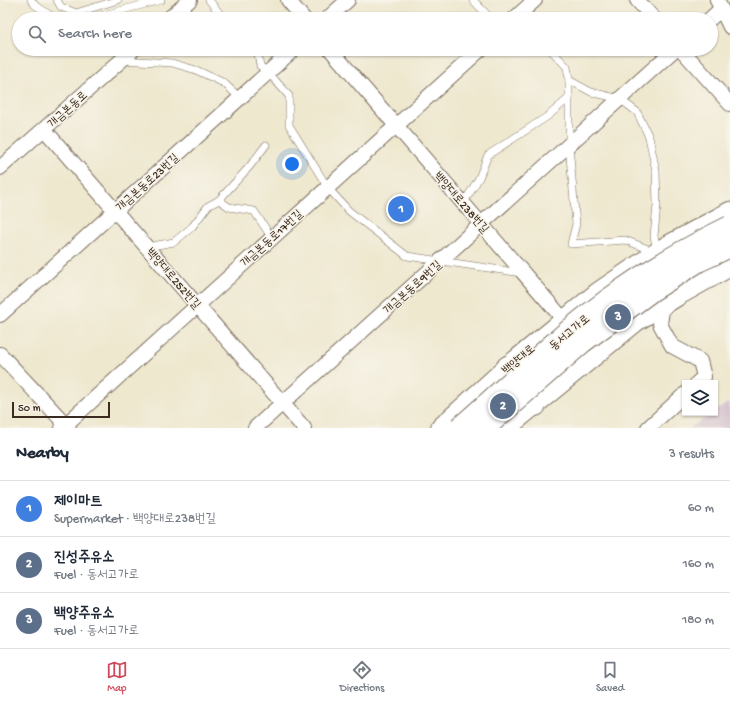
<!DOCTYPE html>
<meta charset="utf-8">
<style>
body{margin:0;font-family:"Gochi Hand","Poor Story",sans-serif;background:#f6f6f7;color:#1f2937}
.controls{position:absolute;right:12px;bottom:12px;display:grid;overflow:hidden;border-radius:0px;box-shadow:0 1px 3px #0004}
.controls button{width:36px;height:36px;display:grid;place-items:center;padding:0;border:0;border-bottom:1px solid #e0e1e3;background:#fff;color:#1f2937;font:20px sans-serif}
.scale{position:absolute;left:12px;bottom:10px;width:98px;box-sizing:border-box;padding-left:4px;border:2px solid #3b2a1e;border-top:0;font-size:11px;line-height:14px;white-space:nowrap;color:#3b2a1e;-webkit-text-stroke:3px #f7f3e8;paint-order:stroke}
.you{position:absolute;left:292px;top:164px;width:14px;height:14px;margin:-10px;border:3px solid #fff;border-radius:50%;background:#1a73e8;box-shadow:0 0 0 6px #1a73e833}
.badge{display:grid;place-items:center;width:26px;height:26px;border-radius:50%;background:#d1495b;color:#fff;font-size:13px;font-weight:700}
.pin{position:absolute;translate:-50% -50%;border:2px solid #fff;box-shadow:0 1px 4px #0006}
.list{margin:0;padding:0;list-style:none}
h2{display:flex;justify-content:space-between;align-items:center;height:52px;margin:0;padding:0 16px;font-size:17px}
h2 small{font-size:13px;font-weight:400;color:#747a83}
.list li{display:grid;grid-template-columns:26px 1fr auto;gap:12px;align-items:center;box-sizing:border-box;height:56px;padding:0 16px;border-top:1px solid #e0e1e3}
.list b{display:block;font-size:15px;white-space:nowrap}
.list p{margin:0;font-size:13px;white-space:nowrap;color:#747a83}
.list em{font-size:13px;font-style:normal;color:#747a83}
.icon{flex:none;width:22px;height:22px;fill:none;stroke:currentColor;stroke-width:2;stroke-linecap:round;stroke-linejoin:round}
.map{position:relative;flex:none;width:730px;height:428px;overflow:hidden}
.search{position:absolute;background:#fff;box-shadow:0 1px 3px #0004;left:12px;right:12px;top:12px;height:44px;display:flex;align-items:center;gap:10px;box-sizing:border-box;padding:0 14px;border-radius:22px;color:#747a83;font-size:15px}
.sheet{height:220px;background:#fff}
nav{display:flex;justify-content:space-around;align-items:center;box-sizing:border-box;height:56px;border-top:1px solid #e0e1e3;background:#fff;font-size:11px;color:#747a83}
nav a{display:grid;justify-items:center;gap:2px}
nav .on{color:#d1495b}
.map>svg:first-child{display:block}
</style>
<div class="map">
<svg width="730" height="428" viewBox="0 0 730 428">
<rect width="100%" height="100%" fill="#f7f3e8"/>
<filter id="ink" filterUnits="userSpaceOnUse"><feTurbulence type="fractalNoise" baseFrequency=".025" numOctaves="2"/><feDisplacementMap in="SourceGraphic" scale="8" xChannelSelector="R" yChannelSelector="G"/><feConvolveMatrix kernelMatrix="1 2 1 2 8 2 1 2 1" color-interpolation-filters="sRGB"/></filter>
<filter id="wash" filterUnits="userSpaceOnUse"><feTurbulence type="fractalNoise" baseFrequency=".012" numOctaves="4" result="noise"/><feDisplacementMap in="SourceGraphic" scale="16" xChannelSelector="R" yChannelSelector="G"/><feGaussianBlur stdDeviation="0.9" result="paint"/><feColorMatrix in="noise" values="0 0 0 0 0 0 0 0 0 0 0 0 0 0 0 0 0 1.4 0 .05"/><feComposite in="paint" operator="in"/></filter>
<g filter="url(#wash)">
<rect width="100%" height="100%" fill="#eee8cf"/>
<path fill="#d1bdcb" d="M730,402V428H690L713,413H715V411Z"/>
</g>
<g filter="url(#ink)">
<g fill="none" stroke-linecap="round" stroke-linejoin="round">
<defs>
<g id="service">
<path d="M31,0L35,5L56,19"/>
<path d="M57,0L61,7L76,13L118,0"/>
<path d="M209,0L224,19"/>
<path d="M473,0L491,19"/>
<path d="M88,19L161,0"/>
<path d="M257,49L260,66L268,72L289,96V125L328,188L349,211L407,256L522,273"/>
<path d="M550,49L567,67L569,80V145L576,224L571,244L625,240L653,251"/>
<path d="M122,60L172,63L196,70L224,83L240,98"/>
<path d="M569,80L591,92L620,99L637,112L649,137L656,171L657,205L654,236L657,251"/>
<path d="M219,200L229,207L254,211L272,238"/>
<path d="M463,204L479,178L488,155L548,116L569,98"/>
<path d="M147,247L174,242L192,227L208,206L219,200L250,166L266,145"/>
</g>
<g id="minor">
<path d="M288,0L304,19"/>
<path d="M637,0L654,19"/>
<path d="M717,0L730,27"/>
<path d="M168,19L190,0"/>
<path d="M327,19L348,0"/>
<path d="M514,19L535,0"/>
<path d="M710,19L721,9"/>
<path d="M330,49L570,327"/>
<path d="M681,49L730,104"/>
<path d="M44,129L304,428"/>
<path d="M0,168L134,49"/>
<path d="M663,299V304L660,324L672,346L700,361L704,377L697,383"/>
<path d="M0,315L294,49"/>
<path d="M0,354L69,428"/>
<path d="M62,428L481,49"/>
<path d="M255,428L675,49"/>
<path d="M648,428L685,394"/>
</g>
<g id="secondary">
<path d="M441,428L508,367L599,292L664,248L730,212"/>
<path d="M506,428L636,321L680,294L730,266"/>
</g>
<g id="primary">
<path d="M508,367L521,361L533,351L540,348"/>
<path d="M535,405L543,388L556,376L559,371"/>
</g>
</defs>
<use href="#service" stroke="#7a6c5c" stroke-width="8"/>
<use href="#minor" stroke="#7a6c5c" stroke-width="16"/>
<use href="#secondary" stroke="#7a6c5c" stroke-width="22"/>
<use href="#primary" stroke="#7a6c5c" stroke-width="24"/>
<use href="#service" stroke="#fff" stroke-width="7"/>
<use href="#minor" stroke="#fff" stroke-width="14"/>
<use href="#secondary" stroke="#fff" stroke-width="20"/>
<use href="#primary" stroke="#fff" stroke-width="22"/>
<defs>
<g id="trunk-bridge">
<path d="M460,428C509,386 555,339 607,301C646,272 687,248 730,227"/>
<path d="M484,428L582,342L652,290L698,261L730,246"/>
</g>
</defs>
<use href="#trunk-bridge" stroke="#7a6c5c" stroke-width="24" stroke-linecap="butt"/>
<use href="#trunk-bridge" stroke="#fff" stroke-width="22"/>
</g>
</g>
<g text-anchor="middle" stroke-width="3" stroke-linejoin="round" paint-order="stroke">
<g font-size="12" fill="#3b2a1e" stroke="#f7f3e8">
<text transform="translate(67 109) rotate(-42)" y="4">개금본동로</text>
<text transform="translate(147 182) rotate(-42)" y="4">개금본동로23번길</text>
<text transform="translate(462 202) rotate(49)" y="4">백양대로238번길</text>
<text transform="translate(271 238) rotate(-42)" y="4">개금본동로17번길</text>
<text transform="translate(174 278) rotate(49)" y="4">백양대로252번길</text>
<text transform="translate(412 287) rotate(-42)" y="4">개금본동로9번길</text>
<text transform="translate(569 332) rotate(-40)" y="4">동서고가로</text>
<text transform="translate(518 359) rotate(-40)" y="4">백양대로</text>
</g>
</g>
</svg>
<div class="controls">
<button><svg class="icon" aria-label="layers" viewBox="0 0 24 24"><path d="M12 4l9 5-9 5-9-5zM3 14l9 5 9-5"/></svg></button>
</div>
<div class="scale">50 m</div>
<div class="you"></div>
<div class="pin badge" style="left:401px;top:209px;background:#3f7fe0">1</div>
<div class="pin badge" style="left:503px;top:406px;background:#5c6f8a">2</div>
<div class="pin badge" style="left:618px;top:317px;background:#5c6f8a">3</div>
<div class="search"><svg class="icon" aria-label="search" viewBox="0 0 24 24"><circle cx="10" cy="10" r="6"/><path d="M15 15l6 6"/></svg>Search here</div>
</div>
<section class="sheet">
<h2>Nearby<small>3 results</small></h2>
<ul class="list">
<li><span class="badge" style="background:#3f7fe0">1</span><div><b>제이마트</b><p>Supermarket · 백양대로238번길</p></div><em>60 m</em></li>
<li><span class="badge" style="background:#5c6f8a">2</span><div><b>진성주유소</b><p>Fuel · 동서고가로</p></div><em>160 m</em></li>
<li><span class="badge" style="background:#5c6f8a">3</span><div><b>백양주유소</b><p>Fuel · 동서고가로</p></div><em>180 m</em></li>
</ul>
</section>
<nav>
<a class="on"><svg class="icon" aria-label="map" viewBox="0 0 24 24"><path d="M3 6l6-2 6 2 6-2v14l-6 2-6-2-6 2zM9 4v14M15 6v14"/></svg>Map</a>
<a><svg class="icon" aria-label="directions" viewBox="0 0 24 24"><path d="M12 3l9 9-9 9-9-9zM9 14v-3h6M13 9l2 2-2 2"/></svg>Directions</a>
<a><svg class="icon" aria-label="saved" viewBox="0 0 24 24"><path d="M7 4h10v16l-5-4-5 4z"/></svg>Saved</a>
</nav>
